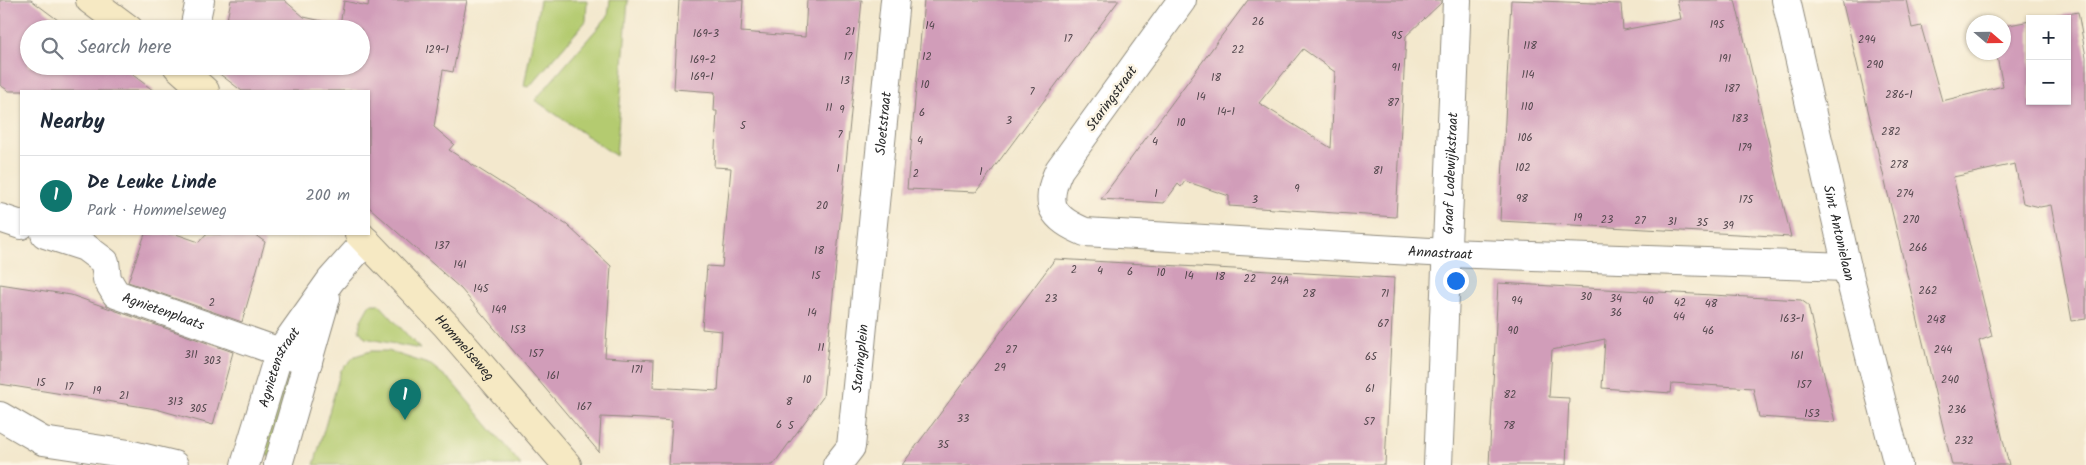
<!DOCTYPE html>
<meta charset="utf-8">
<style>
body{margin:0;font-family:Kalam,sans-serif;background:#f6f6f7;color:#1f2937}
.controls{position:absolute;right:15px;top:15px;display:grid;overflow:hidden;border-radius:0px;box-shadow:0 1px 4px #0004}
.controls button{width:45px;height:45px;display:grid;place-items:center;padding:0;border:0;border-bottom:1px solid #e0e1e3;background:#fff;color:#1f2937;font:25px sans-serif}
.compass{position:absolute;left:1966px;top:15px;width:45px;height:45px;border-radius:50%;background:#fff;box-shadow:0 1px 4px #0004;rotate:110deg}
.you{position:absolute;left:1455px;top:280px;width:18px;height:18px;margin:-12px;border:4px solid #fff;border-radius:50%;background:#1a73e8;box-shadow:0 0 0 8px #1a73e833}
.badge{display:grid;place-items:center;width:32px;height:32px;border-radius:50%;background:#0f766e;color:#fff;font-size:16px;font-weight:700}
.pin{position:absolute;translate:-50% -41px;filter:drop-shadow(0 1px 2px #0008)}
.pin::after{content:'';position:absolute;top:26px;width:18px;height:15px;background:inherit;clip-path:polygon(0 0,100% 0,50% 100%)}
.list{margin:0;padding:0;list-style:none}
h2{display:flex;justify-content:space-between;align-items:center;height:65px;margin:0;padding:0 20px;font-size:21px}
h2 small{font-size:16px;font-weight:400;color:#747a83}
.list li{display:grid;grid-template-columns:32px 1fr auto;gap:15px;align-items:center;box-sizing:border-box;height:80px;padding:0 20px;border-top:1px solid #e0e1e3}
.list b{display:block;font-size:19px;white-space:nowrap}
.list p{margin:0;font-size:16px;white-space:nowrap;color:#747a83}
.list em{font-size:16px;font-style:normal;color:#747a83}
.icon{flex:none;width:28px;height:28px;fill:none;stroke:currentColor;stroke-width:2;stroke-linecap:round;stroke-linejoin:round}
.map{position:relative;flex:none;width:2086px;height:465px;overflow:hidden}
.search{position:absolute;background:#fff;box-shadow:0 1px 4px #0004;left:20px;top:20px;width:350px;height:55px;display:flex;align-items:center;gap:12px;box-sizing:border-box;padding:0 18px;border-radius:28px;color:#747a83;font-size:19px}
.panel{position:absolute;background:#fff;box-shadow:0 1px 4px #0004;left:20px;top:90px;width:350px;height:145px;border-radius:0px}
.map>svg:first-child{display:block}
</style>
<div class="map">
<svg width="2086" height="465" viewBox="0 0 2086 465">
<rect width="100%" height="100%" fill="#fcf5e5"/>
<filter id="ink" filterUnits="userSpaceOnUse"><feTurbulence type="fractalNoise" baseFrequency=".02" numOctaves="2"/><feDisplacementMap in="SourceGraphic" scale="10" xChannelSelector="R" yChannelSelector="G"/><feConvolveMatrix kernelMatrix="1 2 1 2 8 2 1 2 1" color-interpolation-filters="sRGB"/></filter>
<filter id="wash" filterUnits="userSpaceOnUse"><feTurbulence type="fractalNoise" baseFrequency=".0096" numOctaves="4" result="noise"/><feDisplacementMap in="SourceGraphic" scale="20" xChannelSelector="R" yChannelSelector="G"/><feGaussianBlur stdDeviation="1.12" result="paint"/><feColorMatrix in="noise" values="0 0 0 0 0 0 0 0 0 0 0 0 0 0 0 0 0 1.4 0 .05"/><feComposite in="paint" operator="in"/></filter>
<g filter="url(#wash)">
<rect width="100%" height="100%" fill="#f3e8cd"/>
<g fill="#b4cb70" stroke="#707b4e">
<path d="M540,0H587L586,21L529,87L524,86Z"/>
<path d="M610,0H628L616,156L535,100L608,16Z"/>
<path d="M370,304H379L420,349L365,338L359,330L361,320Z"/>
<path d="M371,351H388L431,365L451,381L521,465H314L341,370L355,356Z"/>
<path d="M281,366L297,371L272,457L256,452Z"/>
</g>
<g id="blocks">
<g fill="#d19db9" fill-rule="evenodd">
<path d="M0,0H31L70,29H29V66H121L154,91H9L0,85Z"/>
<path d="M231,0H284L304,17L340,25L344,1L368,6L369,0H467L453,72L443,70L434,127L454,144L449,150L567,225L611,266L605,357L654,360L653,387L718,391L722,331L702,329L707,266L722,267L731,168L714,167L717,111H714L715,92L674,89L679,0H743L741,32L805,37L807,0H862L823,397L773,465H669L672,421L645,419L601,417L599,452L461,289L369,207V91H242L217,72L218,66H361V29H225Z"/>
<path d="M924,0H1119L976,192L907,189Z"/>
<path d="M1248,0H1441V3L1406,36L1396,217L1229,206V196L1185,181L1181,187L1178,184L1164,203L1101,199ZM1303,49L1335,72L1331,148L1259,103Z"/>
<path d="M1511,0L1621,4L1623,30L1681,19L1677,0H1735L1791,237L1500,221Z"/>
<path d="M1842,0H1906L1912,28L1921,26L1942,101L2003,86L1996,52H2004V26L2030,21V101H2067V19H2044L2078,12L2086,57V319L2072,321L2051,205L2040,207L2023,203L2015,164L1953,177L1992,336L1979,341L2009,465H1952Z"/>
<path d="M145,234H176L199,242L206,234H254L265,242L242,322L128,282Z"/>
<path d="M1055,259L1394,278L1385,465H902Z"/>
<path d="M1498,283L1801,300L1808,305L1835,422L1759,417L1753,388L1672,383L1671,393L1602,388L1605,339L1552,350L1549,397L1569,398L1566,465H1489Z"/>
<path d="M0,284L71,295L233,352L213,425L156,409L0,384Z"/>
</g>
</g>
</g>
<g filter="url(#ink)">
<use href="#blocks" fill-opacity="0" stroke="#8f8a7c" stroke-width="1"/>
<g fill="none" stroke-linecap="round" stroke-linejoin="round">
<defs>
<g id="street">
<path id="s1" d="M1182,0L1059,170C1043,205 1052,218 1085,232L1447,253L1847,267"/>
<path id="s2" d="M1786,0L1847,267L1898,465"/>
<path d="M194,29L200,0"/>
<path d="M0,218L21,225"/>
<path id="s3" d="M45,234L85,247L105,262L107,279L116,294L308,362"/>
<path d="M0,416L43,441L129,454L174,465"/>
<path id="s4" d="M245,465L279,353L331,280L366,241"/>
<path d="M278,465L326,298"/>
<path id="s5" d="M837,465L851,447L895,0"/>
<path id="s6" d="M1438,465L1457,0"/>
</g>
<g id="secondary">
<path d="M90,0L129,29"/>
<path d="M177,66L205,91"/>
<path id="s7" d="M359,234L446,325L567,465"/>
</g>
</defs>
<use href="#street" stroke="#8f8a7c" stroke-width="30"/>
<use href="#secondary" stroke="#8f8a7c" stroke-width="30"/>
<use href="#street" stroke="#fff" stroke-width="28"/>
<use href="#secondary" stroke="#f6e9c3" stroke-width="28"/>
</g>
</g>
<g text-anchor="middle" stroke-width="5" stroke-linejoin="round" paint-order="stroke">
<g font-size="11" fill="#54484e">
<text x="1258" y="25">26</text>
<text x="1717" y="28">195</text>
<text x="930" y="29">14</text>
<text x="850" y="35">21</text>
<text x="706" y="37">169-3</text>
<text x="1397" y="39">95</text>
<text x="1068" y="42">17</text>
<text x="1867" y="43">294</text>
<text x="1530" y="49">118</text>
<text x="437" y="53">129-1</text>
<text x="1238" y="53">22</text>
<text x="848" y="60">17</text>
<text x="927" y="60">12</text>
<text x="1725" y="62">191</text>
<text x="703" y="63">169-2</text>
<text x="1875" y="68">290</text>
<text x="1396" y="71">91</text>
<text x="1528" y="78">114</text>
<text x="702" y="80">169-1</text>
<text x="1216" y="81">18</text>
<text x="845" y="84">13</text>
<text x="925" y="88">10</text>
<text x="1732" y="92">187</text>
<text x="1032" y="95">7</text>
<text x="1899" y="98">286-1</text>
<text x="1201" y="100">14</text>
<text x="1393" y="106">87</text>
<text x="1527" y="110">110</text>
<text x="829" y="111">11</text>
<text x="842" y="113">9</text>
<text x="1226" y="115">14-1</text>
<text x="922" y="116">6</text>
<text x="1740" y="122">183</text>
<text x="1009" y="124">3</text>
<text x="1181" y="126">10</text>
<text x="743" y="129">5</text>
<text x="1891" y="135">282</text>
<text x="840" y="138">7</text>
<text x="1525" y="141">106</text>
<text x="920" y="144">4</text>
<text x="1155" y="145">4</text>
<text x="1745" y="151">179</text>
<text x="1899" y="168">278</text>
<text x="1523" y="171">102</text>
<text x="838" y="172">1</text>
<text x="1378" y="174">81</text>
<text x="981" y="175">1</text>
<text x="916" y="177">2</text>
<text x="1297" y="192">9</text>
<text x="1156" y="197">1</text>
<text x="1905" y="197">274</text>
<text x="1522" y="202">98</text>
<text x="1255" y="203">3</text>
<text x="1746" y="203">175</text>
<text x="822" y="209">20</text>
<text x="1578" y="221">19</text>
<text x="1607" y="223">23</text>
<text x="1911" y="223">270</text>
<text x="1640" y="224">27</text>
<text x="1672" y="225">31</text>
<text x="1702" y="226">35</text>
<text x="1728" y="229">39</text>
<text x="442" y="249">137</text>
<text x="1918" y="251">266</text>
<text x="819" y="254">18</text>
<text x="460" y="268">141</text>
<text x="1074" y="273">2</text>
<text x="1100" y="274">4</text>
<text x="1130" y="275">6</text>
<text x="1161" y="276">10</text>
<text x="816" y="279">15</text>
<text x="1189" y="279">14</text>
<text x="1220" y="280">18</text>
<text x="1250" y="282">22</text>
<text x="1280" y="284">24A</text>
<text x="481" y="292">145</text>
<text x="1928" y="294">262</text>
<text x="1309" y="297">28</text>
<text x="1385" y="297">71</text>
<text x="1586" y="300">30</text>
<text x="1051" y="302">23</text>
<text x="1616" y="302">34</text>
<text x="1517" y="304">94</text>
<text x="1648" y="304">40</text>
<text x="212" y="306">2</text>
<text x="1680" y="306">42</text>
<text x="1711" y="307">48</text>
<text x="499" y="313">149</text>
<text x="812" y="316">14</text>
<text x="1616" y="316">36</text>
<text x="1679" y="320">44</text>
<text x="1792" y="322">163-1</text>
<text x="1936" y="323">248</text>
<text x="1383" y="327">67</text>
<text x="518" y="333">153</text>
<text x="1513" y="334">90</text>
<text x="1708" y="334">46</text>
<text x="821" y="351">11</text>
<text x="1011" y="353">27</text>
<text x="1943" y="353">244</text>
<text x="536" y="357">157</text>
<text x="191" y="358">311</text>
<text x="1797" y="359">161</text>
<text x="1371" y="360">65</text>
<text x="212" y="364">303</text>
<text x="1000" y="371">29</text>
<text x="637" y="373">171</text>
<text x="553" y="379">161</text>
<text x="807" y="383">10</text>
<text x="1950" y="383">240</text>
<text x="41" y="386">15</text>
<text x="1804" y="388">157</text>
<text x="69" y="390">17</text>
<text x="1370" y="392">61</text>
<text x="97" y="394">19</text>
<text x="1510" y="398">82</text>
<text x="124" y="399">21</text>
<text x="175" y="405">313</text>
<text x="789" y="405">8</text>
<text x="584" y="410">167</text>
<text x="198" y="412">305</text>
<text x="1957" y="413">236</text>
<text x="1812" y="417">153</text>
<text x="963" y="422">33</text>
<text x="1369" y="425">57</text>
<text x="779" y="428">6</text>
<text x="791" y="429">5</text>
<text x="1509" y="429">78</text>
<text x="1964" y="444">232</text>
<text x="943" y="448">35</text>
</g>
<g font-size="14" fill="#2b2b2b" stroke="#fcf5e5">
<text transform="translate(1111 98) rotate(-54)" y="5">Staringstraat</text>
<text dy="5" stroke="none"><textPath href="#s5" startOffset="348">Sloetstraat</textPath></text>
<text dy="5" stroke="none"><textPath href="#s6" startOffset="292">Graaf Lodewijkstraat</textPath></text>
<text dy="5" stroke="none"><textPath href="#s2" startOffset="239">Sint Antonielaan</textPath></text>
<text dy="5" stroke="none"><textPath href="#s1" startOffset="646">Annastraat</textPath></text>
<text dy="5" stroke="none"><textPath href="#s3" startOffset="152">Agnietenplaats</textPath></text>
<text dy="5" stroke="none"><textPath href="#s7" startOffset="155">Hommelseweg</textPath></text>
<text dy="5" stroke="none"><textPath href="#s5" startOffset="112">Staringplein</textPath></text>
<text dy="5" stroke="none"><textPath href="#s4" startOffset="104">Agnietenstraat</textPath></text>
</g>
</g>
</svg>
<div class="controls">
<button>+</button>
<button>−</button>
</div>
<svg class="compass" viewBox="-18 -18 36 36"><path d="M0-13l5 13h-10z" fill="#e53935"/><path d="M0 13l5-13h-10z" fill="#747a83"/></svg>
<div class="you"></div>
<div class="pin badge" style="left:405px;top:420px">1</div>
<div class="search"><svg class="icon" aria-label="search" viewBox="0 0 24 24"><circle cx="10" cy="10" r="6"/><path d="M15 15l6 6"/></svg>Search here</div>
<section class="panel">
<h2>Nearby<small></small></h2>
<ul class="list">
<li><span class="badge">1</span><div><b>De Leuke Linde</b><p>Park · Hommelseweg</p></div><em>200 m</em></li>
</ul>
</section>
</div>
